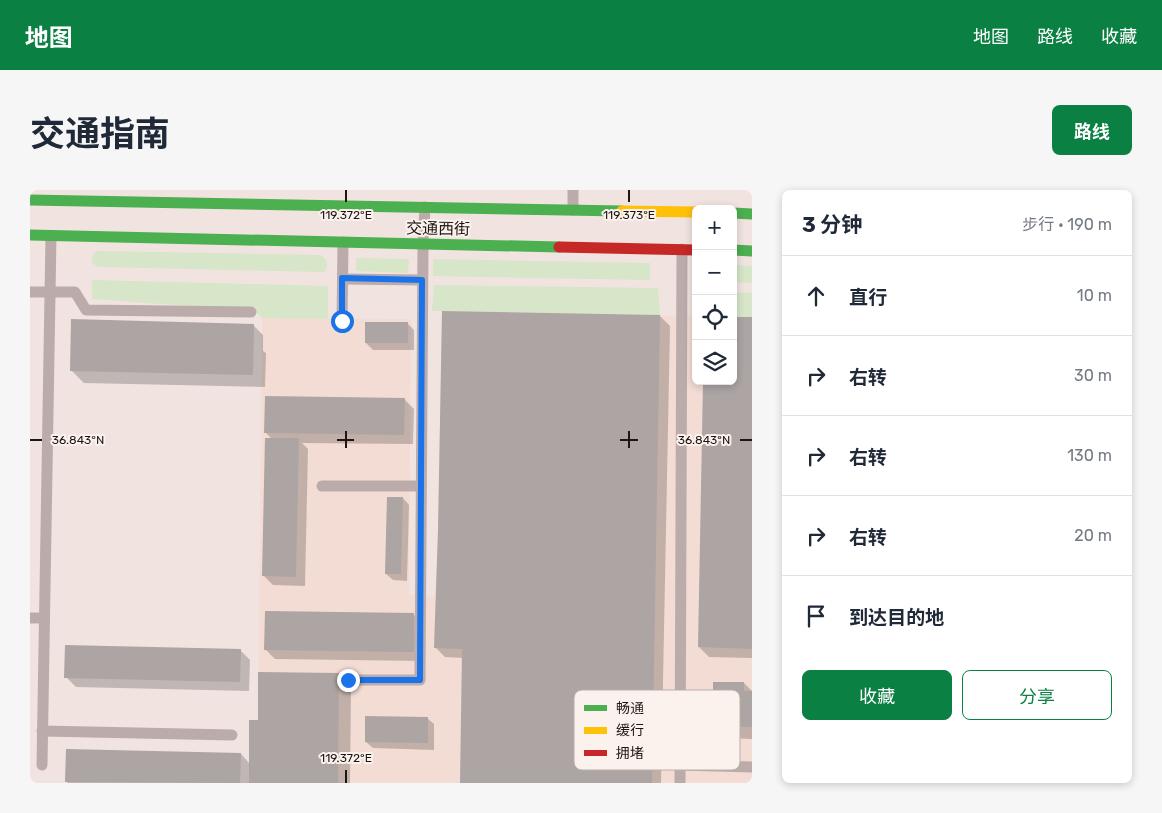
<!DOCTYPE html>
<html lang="zh">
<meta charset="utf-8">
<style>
body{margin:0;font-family:Rubik,"Noto Sans SC",sans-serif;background:#f6f6f7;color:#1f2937}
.controls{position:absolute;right:15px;top:15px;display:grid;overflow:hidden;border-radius:8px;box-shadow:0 2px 8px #0003}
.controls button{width:45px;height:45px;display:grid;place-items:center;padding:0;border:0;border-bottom:1px solid #e0e1e3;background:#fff;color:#1f2937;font:25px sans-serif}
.stop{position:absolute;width:15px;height:15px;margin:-11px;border:4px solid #1a73e8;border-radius:50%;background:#fff}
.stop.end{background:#1a73e8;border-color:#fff;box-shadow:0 1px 5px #0008}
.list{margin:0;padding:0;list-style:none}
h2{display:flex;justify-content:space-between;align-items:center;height:65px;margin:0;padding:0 20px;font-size:21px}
h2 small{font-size:16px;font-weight:400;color:#747a83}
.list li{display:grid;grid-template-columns:32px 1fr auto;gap:15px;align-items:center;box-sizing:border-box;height:80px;padding:0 20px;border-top:1px solid #e0e1e3}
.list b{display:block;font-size:19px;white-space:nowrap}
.list em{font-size:16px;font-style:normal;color:#747a83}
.actions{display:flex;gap:10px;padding:15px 20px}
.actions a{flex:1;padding:11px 0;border:1px solid #0b8043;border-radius:8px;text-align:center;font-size:18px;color:#0b8043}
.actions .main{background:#0b8043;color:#fff}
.icon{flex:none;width:28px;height:28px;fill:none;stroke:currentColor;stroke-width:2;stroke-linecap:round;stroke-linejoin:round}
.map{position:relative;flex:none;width:722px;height:593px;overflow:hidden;border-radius:8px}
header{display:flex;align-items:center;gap:30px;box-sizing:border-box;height:70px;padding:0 25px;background:#0b8043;color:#fff}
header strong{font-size:24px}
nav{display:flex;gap:28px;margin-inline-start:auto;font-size:18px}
.intro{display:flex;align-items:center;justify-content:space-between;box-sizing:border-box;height:120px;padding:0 30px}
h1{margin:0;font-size:35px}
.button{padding:12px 22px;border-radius:8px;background:#0b8043;color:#fff;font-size:18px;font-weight:700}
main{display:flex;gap:30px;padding:0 30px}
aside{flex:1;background:#fff;border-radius:8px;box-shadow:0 2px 8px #0003}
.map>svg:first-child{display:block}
</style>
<header>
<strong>地图</strong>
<nav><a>地图</a><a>路线</a><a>收藏</a></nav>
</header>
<div class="intro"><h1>交通指南</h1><a class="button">路线</a></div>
<main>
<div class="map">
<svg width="722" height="593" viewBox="0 0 722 593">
<rect width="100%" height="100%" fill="#f1e4e0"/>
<path fill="#f3dcd3" d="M412,121L666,126V191H703V127H722V593H219V530H228L232,128L381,129L379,405L405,407L408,340Z"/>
<g fill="#d7e5c8">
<path d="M66,61L291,65L297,71V77L294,82L68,77L62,73V67Z"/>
<path d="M326,68L379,69L378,83L326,81Z"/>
<path d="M403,69L620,73V90L403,86Z"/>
<path d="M703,75L722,76V93L703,92Z"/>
<path d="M62,90L298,96V129L232,128L225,121L62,109Z"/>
<path d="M404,95L628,98L630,125L402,121Z"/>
<path d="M703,102L722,103V127H703Z"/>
</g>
<g fill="#0003">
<path d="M630,126L640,136L631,593H431L434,468L415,467L405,457Z"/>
<path d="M722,129V468L679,467L669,457L703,191Z"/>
<path d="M377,133L384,140V160H343L336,153Z"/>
<path d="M223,135L233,145V161L236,163L235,197L54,193L41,180Z"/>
<path d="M374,209L384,219L383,254L272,253L278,259L275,396L243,395L233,385L242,249L236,243Z"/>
<path d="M373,308L379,315L377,391L363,390L356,384Z"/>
<path d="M383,424L393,434V471L245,469L235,459Z"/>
<path d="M210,460L220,470L219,501L46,497L36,487Z"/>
<path d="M308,484L321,497L320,593H38L36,591L211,564L220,574L229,531Z"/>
<path d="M714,493L722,501V549L697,548L684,536Z"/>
<path d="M397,528L404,534V560L343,558L336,552Z"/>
</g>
<g fill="#ada4a4">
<path d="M412,121L630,125L622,593H430L432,459L404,458L408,340Z"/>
<path d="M703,127H722V459L668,457L673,191H703Z"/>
<path d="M41,129L224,134L223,185L40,181Z"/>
<rect x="335" y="132" width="43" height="21"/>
<path d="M235,206L375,208L374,245L234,243Z"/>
<path d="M235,248H269L266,387L232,386Z"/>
<path d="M357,307H373L371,384H355Z"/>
<path d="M235,421L384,423V462L234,460Z"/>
<path d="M35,455L211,459L210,492L34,488Z"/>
<path d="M228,482L309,483L308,593H219V530H228Z"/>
<path d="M683,492H714V501H722V537L683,536Z"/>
<path d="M335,526L398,527V553L335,552Z"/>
<path d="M36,559L211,563L210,593L35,592Z"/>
</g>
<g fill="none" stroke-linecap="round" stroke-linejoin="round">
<g stroke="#bbacab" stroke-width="11">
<path d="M543,20V0"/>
<path d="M313,89L392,90"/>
<path d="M0,102H45L56,120L221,122"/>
<path d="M312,131L313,52"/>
<path d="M292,296H391"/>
<path d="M0,428H14"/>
<path d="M319,490H390L393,54L395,17"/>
<path d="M12,541L202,545"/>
<path d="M12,575L21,46"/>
<path d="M650,575L722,577"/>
<path d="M650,593L652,59"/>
</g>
<g stroke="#4caf50" stroke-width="11">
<path d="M0,10L592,21"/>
<path d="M703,23L722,24"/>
<path d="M0,45L529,57"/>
<path d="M703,60L722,61"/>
</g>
<path stroke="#ffc107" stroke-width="11" d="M592,21L666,22"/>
<path stroke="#c62828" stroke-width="11" d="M529,57L666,60"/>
</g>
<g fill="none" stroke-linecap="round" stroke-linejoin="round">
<path stroke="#1a73e8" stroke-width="6" d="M312,131V88L392,90L390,490H318"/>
</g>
<path fill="none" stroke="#1e1612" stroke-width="2" d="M316,0V12M599,0V12M316,241V258M599,241V258M0,250H12M307,250H324M590,250H608M710,250H722M316,580V593"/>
<g text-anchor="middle" stroke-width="4" stroke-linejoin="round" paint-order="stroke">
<g font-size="16" fill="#1e1612" stroke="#fbf2ee">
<text transform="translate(408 38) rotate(1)" y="6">交通西街</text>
</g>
</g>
<rect x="544" y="500" width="166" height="80" rx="8" fill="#fbf2ee" stroke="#b9b0ac" stroke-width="1"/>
<rect x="554" y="515" width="23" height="6" fill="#4caf50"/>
<rect x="554" y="537" width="23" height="7" fill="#ffc107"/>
<rect x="554" y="560" width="23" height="6" fill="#c62828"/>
<g font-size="14" fill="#1e1612">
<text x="586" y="523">畅通</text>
<text x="586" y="545">缓行</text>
<text x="586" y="568">拥堵</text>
</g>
<g font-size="12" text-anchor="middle" fill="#1e1612" stroke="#fbf2ee" stroke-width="4" stroke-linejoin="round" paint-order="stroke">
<text x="316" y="29">119.372°E</text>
<text x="599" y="29">119.373°E</text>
<text x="48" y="254">36.843°N</text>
<text x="674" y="254">36.843°N</text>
<text x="316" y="572">119.372°E</text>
</g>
</svg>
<div class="controls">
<button>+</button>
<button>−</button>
<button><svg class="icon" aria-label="locate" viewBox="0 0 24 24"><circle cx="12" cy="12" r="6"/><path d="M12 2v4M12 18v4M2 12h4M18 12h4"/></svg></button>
<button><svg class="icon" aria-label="layers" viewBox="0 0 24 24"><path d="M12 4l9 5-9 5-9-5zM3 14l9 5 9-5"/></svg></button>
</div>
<div class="stop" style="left:312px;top:131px"></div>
<div class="stop end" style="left:318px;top:490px"></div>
</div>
<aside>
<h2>3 分钟<small>步行 · 190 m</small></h2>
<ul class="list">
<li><svg class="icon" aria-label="ahead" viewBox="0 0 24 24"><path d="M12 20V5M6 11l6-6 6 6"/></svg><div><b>直行</b></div><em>10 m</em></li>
<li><svg class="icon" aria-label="right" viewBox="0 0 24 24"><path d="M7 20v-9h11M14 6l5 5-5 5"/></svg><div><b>右转</b></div><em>30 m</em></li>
<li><svg class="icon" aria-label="right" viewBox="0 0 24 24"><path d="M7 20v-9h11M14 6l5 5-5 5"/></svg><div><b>右转</b></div><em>130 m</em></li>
<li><svg class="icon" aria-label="right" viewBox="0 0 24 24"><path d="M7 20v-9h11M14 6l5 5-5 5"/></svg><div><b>右转</b></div><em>20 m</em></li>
<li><svg class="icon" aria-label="arrive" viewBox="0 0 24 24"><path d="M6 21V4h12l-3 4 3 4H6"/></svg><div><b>到达目的地</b></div></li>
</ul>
<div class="actions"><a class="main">收藏</a><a>分享</a></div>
</aside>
</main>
